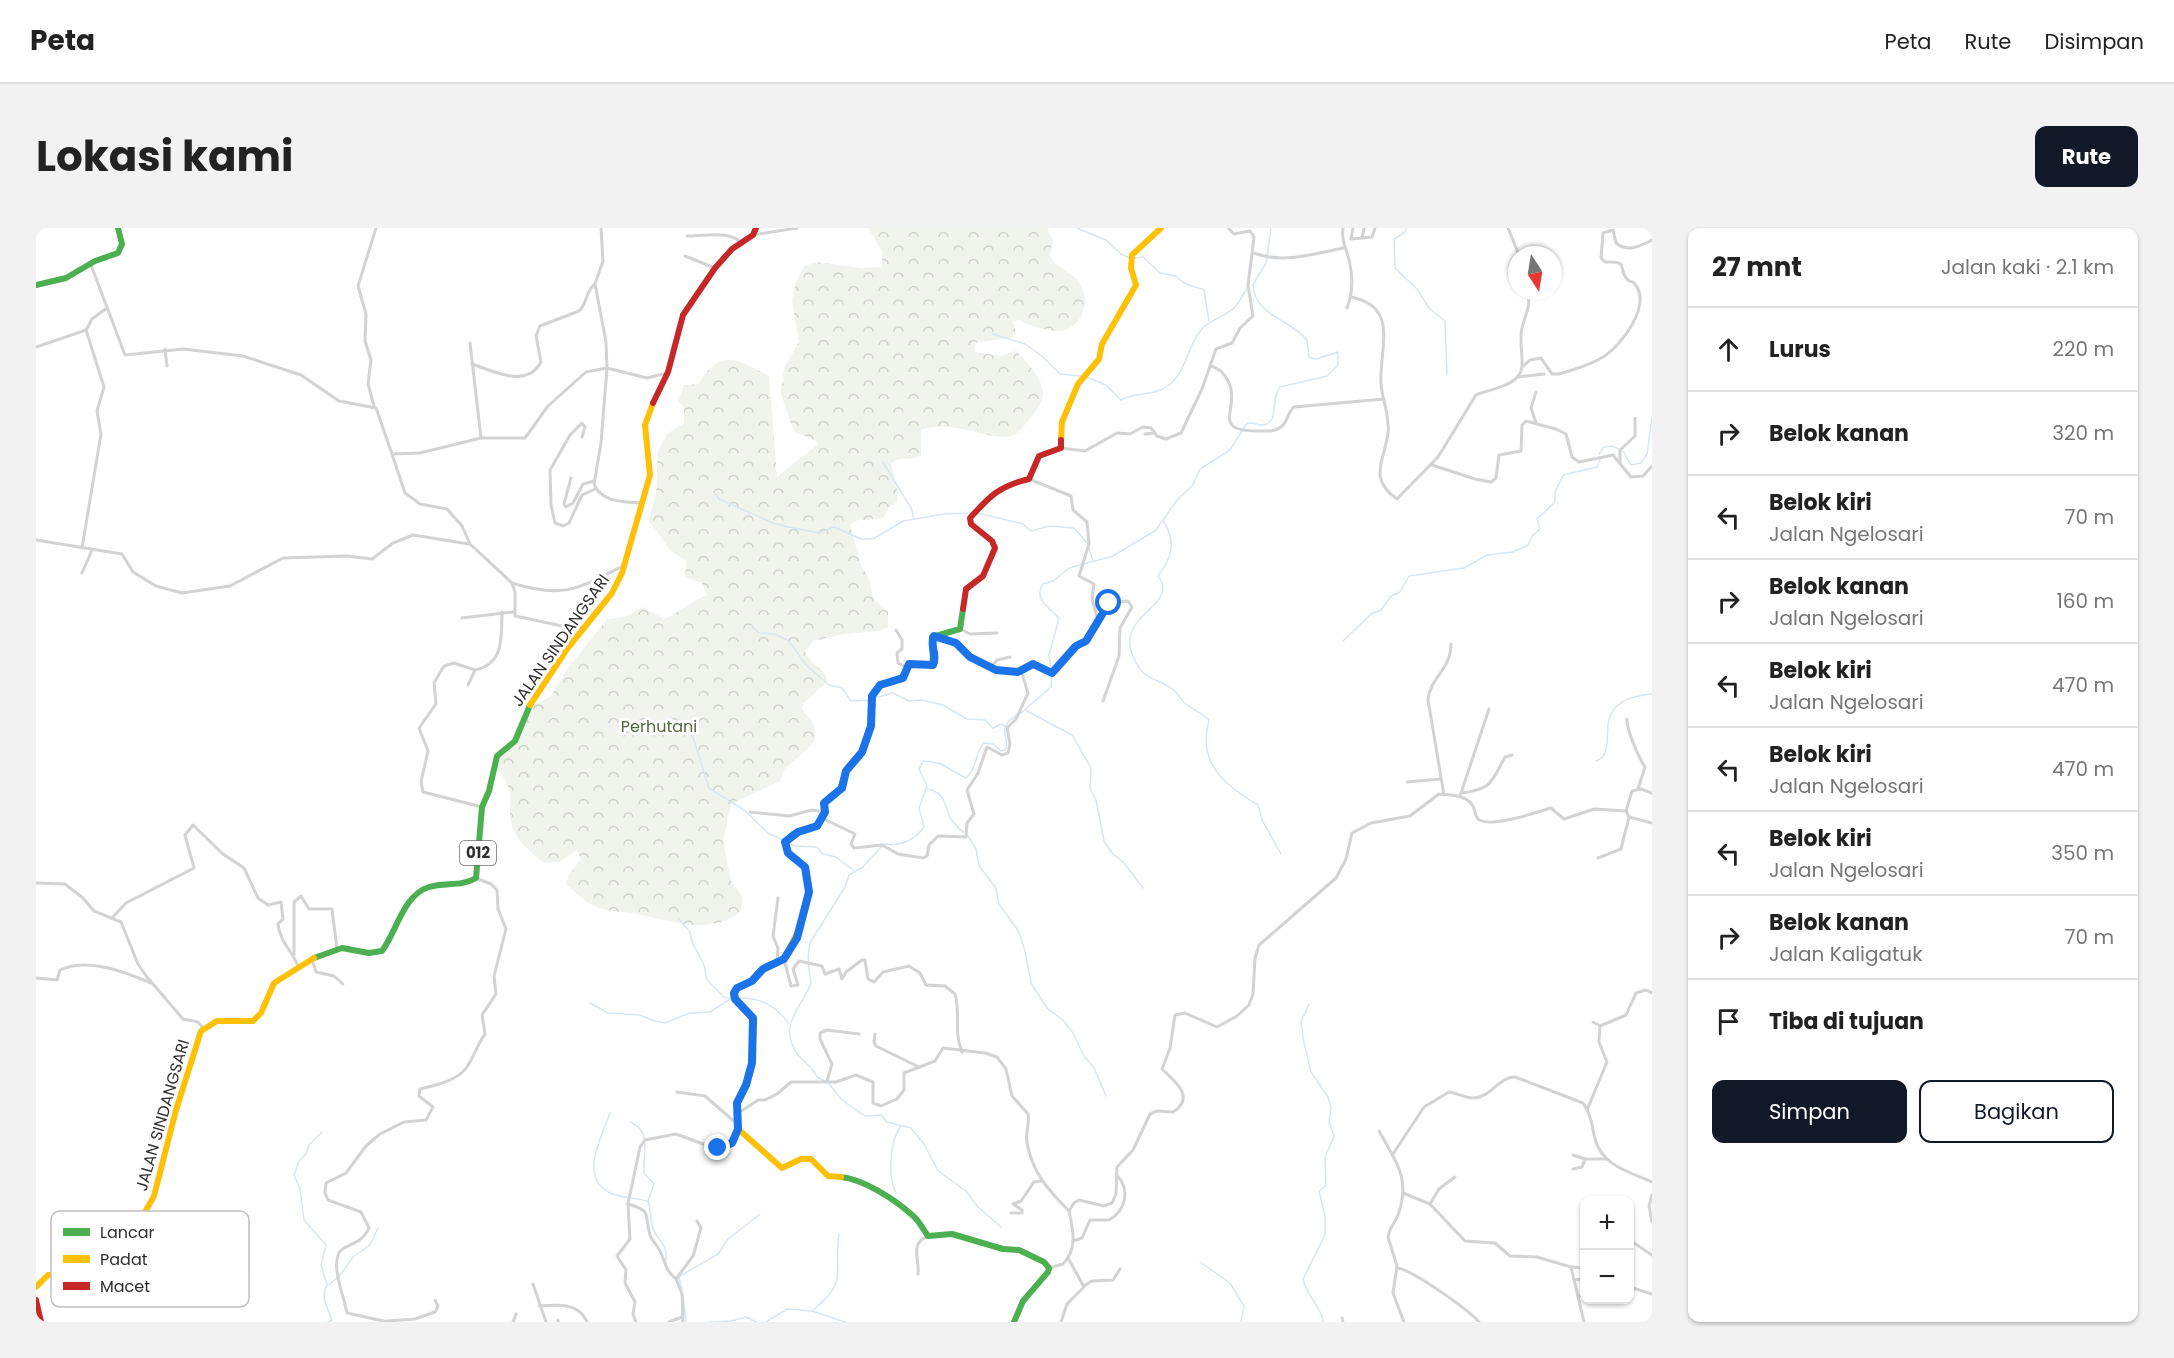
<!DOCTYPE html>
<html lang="id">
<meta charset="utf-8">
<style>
body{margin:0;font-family:Poppins,sans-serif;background:#f2f2f2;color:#222}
.controls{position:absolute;right:18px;bottom:18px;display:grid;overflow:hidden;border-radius:12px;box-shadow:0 2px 4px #0004}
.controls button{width:54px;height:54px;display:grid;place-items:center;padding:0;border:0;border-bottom:2px solid #e0e0e0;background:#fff;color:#222;font:30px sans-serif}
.compass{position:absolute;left:1472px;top:18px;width:54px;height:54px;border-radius:50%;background:#fff;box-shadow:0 2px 4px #0004;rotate:168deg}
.stop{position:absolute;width:18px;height:18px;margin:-14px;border:4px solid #1a73e8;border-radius:50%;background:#fff}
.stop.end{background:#1a73e8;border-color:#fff;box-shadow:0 2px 6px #0008}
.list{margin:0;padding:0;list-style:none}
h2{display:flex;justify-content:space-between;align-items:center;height:78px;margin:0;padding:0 24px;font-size:26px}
h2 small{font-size:20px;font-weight:400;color:#767676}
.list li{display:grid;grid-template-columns:39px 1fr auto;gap:18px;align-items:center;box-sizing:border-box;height:84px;padding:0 24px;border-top:2px solid #e0e0e0}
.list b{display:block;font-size:22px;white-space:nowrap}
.list p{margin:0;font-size:20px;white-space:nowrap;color:#767676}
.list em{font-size:20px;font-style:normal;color:#767676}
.actions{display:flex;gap:12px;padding:18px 24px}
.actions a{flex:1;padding:14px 0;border:2px solid #111827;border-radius:12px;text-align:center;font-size:21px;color:#111827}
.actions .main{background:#111827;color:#fff}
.icon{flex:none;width:33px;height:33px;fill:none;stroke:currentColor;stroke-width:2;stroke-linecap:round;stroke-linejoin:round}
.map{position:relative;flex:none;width:1616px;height:1094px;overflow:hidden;border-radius:12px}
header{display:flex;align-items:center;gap:36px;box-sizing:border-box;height:84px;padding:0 30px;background:#fff;border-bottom:2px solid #e0e0e0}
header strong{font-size:28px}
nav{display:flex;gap:33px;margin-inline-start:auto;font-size:21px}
.intro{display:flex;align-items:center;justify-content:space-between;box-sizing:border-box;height:144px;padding:0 36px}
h1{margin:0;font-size:42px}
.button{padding:15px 27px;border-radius:12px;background:#111827;color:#fff;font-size:21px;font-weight:700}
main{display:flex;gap:36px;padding:0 36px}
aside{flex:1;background:#fff;border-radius:12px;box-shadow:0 2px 4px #0004}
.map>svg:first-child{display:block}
</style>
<header>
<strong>Peta</strong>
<nav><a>Peta</a><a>Rute</a><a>Disimpan</a></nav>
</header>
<div class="intro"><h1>Lokasi kami</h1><a class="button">Rute</a></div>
<main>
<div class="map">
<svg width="1616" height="1094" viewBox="0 0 1616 1094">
<defs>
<pattern id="forest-crowns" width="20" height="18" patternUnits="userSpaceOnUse" patternTransform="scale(1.5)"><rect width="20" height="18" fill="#f0f4ec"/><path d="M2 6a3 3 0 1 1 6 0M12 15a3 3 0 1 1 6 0" fill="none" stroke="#ced2cb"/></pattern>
</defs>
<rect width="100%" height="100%" fill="#fff"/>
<path fill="url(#forest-crowns)" d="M832,0H1011L1017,12L1014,27L1016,32C1024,41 1038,46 1044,56C1056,74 1045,102 1023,103C1009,103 995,98 982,92L977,94L980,104L979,109L938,115L939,124L965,128L980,123C994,138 1018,160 1001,181C995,189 987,200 980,206C961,218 917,189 885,202V227C875,234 863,227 855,236L862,264L861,274L852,280L848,289L843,291L822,292L814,297L825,337L833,350L837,370L852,384V399L843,403L808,406L777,413L769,423C773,437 790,440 792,454L767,475L766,480C768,486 772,488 775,492C790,517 761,527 750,540C747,543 746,549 744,553L695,576L687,613L695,653L706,668L705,683C675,709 630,692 597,685C582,683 570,684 556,677C546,672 538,663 530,656L533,647L545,631L541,622L524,634L508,635C497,626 484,616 478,603C467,579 485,567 460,540L466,524L482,514L485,498L499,477L515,468L533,439L571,391L588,389L607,379L628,391C644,384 656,372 671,367L666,355L649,349L650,333L634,322L613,293L620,265L622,223L631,206L648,195V179L642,173L648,157L662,156C685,119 700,131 733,148L741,249L781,217L780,213L758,204L745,166L748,140L763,114L756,73L759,57L768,38L782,34L825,40L846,39V23Z"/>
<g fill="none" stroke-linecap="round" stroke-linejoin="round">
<g stroke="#d8e6f1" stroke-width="1.5">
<path d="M1041,0L1070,12L1085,26L1094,30"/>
<path d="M1370,0L1369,4L1358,11L1359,40L1381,61L1393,80L1409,93L1411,147"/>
<path d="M1098,30L1107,29L1124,45L1140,48L1148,55L1168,62L1173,93"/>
<path d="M1217,57L1230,35L1235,0"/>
<path d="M957,106L989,116L1006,128L1024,146L1045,148"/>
<path d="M1050,149L1070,157L1085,172C1099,163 1117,169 1132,158C1150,144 1151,120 1164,103C1173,91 1187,90 1198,80C1203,75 1206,67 1211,61"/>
<path d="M1587,223L1595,237L1605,235L1611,226L1616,190"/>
<path d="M1563,226L1568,219L1576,218L1583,221"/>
<path d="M847,234L875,280L878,291"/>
<path d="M680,266L683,271L737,295L752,299L783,305L798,299L825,311H837L867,293L908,286L936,285"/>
<path d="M941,285L987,296L995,303L1014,298L1038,300L1052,316"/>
<path d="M1127,292C1140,313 1137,329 1122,348C1147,382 1066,386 1104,441C1111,451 1125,453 1135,460C1141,463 1144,472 1150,476C1158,483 1165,484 1173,492C1161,535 1188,557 1222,577L1226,592L1245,626"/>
<path d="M1053,321L1057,333"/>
<path d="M715,397L723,405L739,406L753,413L770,437L793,457L806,460L815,473L834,472"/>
<path d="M1307,413L1335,386L1345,382L1355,368L1364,364L1373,348L1428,340L1451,327L1477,324L1492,317L1496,308L1504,301L1501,291L1519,274V264L1527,247L1561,239L1564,232"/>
<path d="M1015,442L1013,427L1023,390C1013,380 997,371 1007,356L1017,353L1033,340L1077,328L1120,302L1141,272L1157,257L1164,241L1194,222L1211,195C1218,194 1225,199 1231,196C1243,190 1234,171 1244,159L1291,148L1302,137V124L1280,131L1273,129L1271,112C1254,91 1219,88 1217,57"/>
<path d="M839,470L857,465L873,473L886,472L907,477L931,491L949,492L957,500L965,496L969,498"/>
<path d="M989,482L1036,507L1055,540L1054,561L1060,572L1068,613L1076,625L1088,635L1107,660"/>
<path d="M985,485L1015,459L1016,447"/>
<path d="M634,489L657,509L673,560L708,582L732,605L760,618L781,619L787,626L800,629L817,642"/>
<path d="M1560,533C1588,523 1545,472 1616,466"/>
<path d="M891,561C909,564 908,576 914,590C918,596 923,600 928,605"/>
<path d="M932,608L940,621L943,638L960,660L963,676L983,704L989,723L995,755L1011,780L1027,792L1037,805L1048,828L1058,840L1070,868"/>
<path d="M642,690L654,704L656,714L668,737L671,752L688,769L694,770"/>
<path d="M701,770C723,769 740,777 752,795"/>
<path d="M554,775L572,785L604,787L618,793L629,795L654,785L674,784L696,770"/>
<path d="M1273,776L1265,794L1268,815L1275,844L1292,869L1295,879L1293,894L1298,908L1289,929L1290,957L1283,963L1289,988V1007L1267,1051C1270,1068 1285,1077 1287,1094"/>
<path d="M789,853L781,849C776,837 766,834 760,824C742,796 766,780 775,755C773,741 770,726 775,713L809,659L813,647L827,639L848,616C864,619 879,612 888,599L883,580L891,558L883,541L887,533L903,535L930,550C942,540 938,525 948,515L957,516L965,523L969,522C974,513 965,506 970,497C972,492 977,491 980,487"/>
<path d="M793,856L806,872L829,888L845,887L851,894L875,900L888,916L902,943L930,963L942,979L965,999"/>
<path d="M574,885C566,909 542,949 574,965C585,970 600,970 611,973"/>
<path d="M595,894C617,906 606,924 608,945L618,956L612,973C615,982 614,988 616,997C619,1013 632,1012 630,1033"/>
<path d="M286,904L273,917L270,926L263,933L258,947L264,961L268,992L290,1017L285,1037L291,1057C284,1069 292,1080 296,1092L292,1094"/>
<path d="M860,965C851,947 854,914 865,897"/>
<path d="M1164,1034L1194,1055L1208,1078L1205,1094"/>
<path d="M644,1048L682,1026L692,1011L724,986"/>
<path d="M643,1049L646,1062"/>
<path d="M293,1057L305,1046L317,1029L334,1017L342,1000"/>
<path d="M647,1066L650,1094"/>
<path d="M776,1083C814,1052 797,1047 803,1006"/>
<path d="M675,1094L695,1093L710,1089L720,1094"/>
<path d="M730,1094L751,1081L776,1083L809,1094"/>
</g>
<g stroke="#d3d3d3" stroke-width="3">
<path d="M565,0L567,33L559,56L570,114L571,140L565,215L558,256C564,274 589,274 605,275"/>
<path d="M1307,0C1305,16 1312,22 1314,37C1317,51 1316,67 1311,80"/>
<path d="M1317,0L1315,11L1336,9L1339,0"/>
<path d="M1472,0L1483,27"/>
<path d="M717,7L761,0"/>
<path d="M651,8C665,8 695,2 705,15"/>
<path d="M1326,10L1328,0"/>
<path d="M1218,25C1245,36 1279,26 1307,20"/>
<path d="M649,28L679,40"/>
<path d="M55,37L89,127L147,121L207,128L265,147L303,173L340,180L356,226"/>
<path d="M1315,69C1364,79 1343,120 1345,155C1346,172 1354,188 1352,205C1349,232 1331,250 1361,271L1402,229L1440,167C1454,161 1484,158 1486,139C1487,126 1483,113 1486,100C1489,87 1496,77 1491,63"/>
<path d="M434,115L445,210"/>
<path d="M0,119L50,102"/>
<path d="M129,121L131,138"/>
<path d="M436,136C456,143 491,161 505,134L500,108L504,98L543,83C552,75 549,63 559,56"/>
<path d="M1175,138C1184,141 1188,145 1192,153C1206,180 1172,203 1222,203C1230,203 1239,204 1245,199C1252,194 1251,185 1258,179L1348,171"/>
<path d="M1486,139L1494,132L1505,130L1516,146H1523C1537,142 1554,137 1567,129C1585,118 1616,78 1599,56C1595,51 1595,56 1591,51C1581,41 1595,33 1569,34L1565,30L1567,5L1577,2L1580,15C1592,25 1604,18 1616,12"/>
<path d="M1481,149L1508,146"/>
<path d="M1500,164L1495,180L1500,195"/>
<path d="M338,178L332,156L335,132L329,113L330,86L322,58L340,0"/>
<path d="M1109,206L1119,205"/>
<path d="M546,209L549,199L546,195L534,207L514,242L515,277L519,295L527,298L533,295L546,267L559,261"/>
<path d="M1025,220L1049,223L1081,205L1094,206L1107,199L1115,200L1121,208L1130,211L1145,205L1166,161L1180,121L1196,115L1204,100L1217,88L1212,57L1218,9L1214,3L1198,6L1192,0"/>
<path d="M1584,233V222L1599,208V190"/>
<path d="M1396,237L1439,251L1455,254L1460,250L1463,227L1485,223L1486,197L1490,193L1520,201L1530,206L1536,229L1543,234L1577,227L1595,249L1607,248L1616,238"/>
<path d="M535,250L528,276L530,279L537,275L547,256L558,253"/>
<path d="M993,251L1035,268L1037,282L1051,294L1053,316L1043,348L1058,356L1056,371L1062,392"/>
<path d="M0,312L86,326L97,344L120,358L146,365L194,358L247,330L311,328L336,331L357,315L377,307L433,316"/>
<path d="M46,320L65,206L61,183L68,159L50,102L56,91L71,80"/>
<path d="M46,345L56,322"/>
<path d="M476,355C527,371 542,361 587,338"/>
<path d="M426,390L477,384"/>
<path d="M548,399H531L479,388V364L476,355L434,316L426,298L411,281L384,276L369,265L356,226L384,225L445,210H489L512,178L550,144L571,140L611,150L631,145"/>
<path d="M924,401L934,406L961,405"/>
<path d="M860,402L866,412V421L861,425L862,435L870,439"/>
<path d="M903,409C931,416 947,447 980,444C986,443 990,438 997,436L1015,445L1040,418L1050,413L1073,375L1092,373L1096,379L1084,400L1083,428L1067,473"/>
<path d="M954,440L961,432L974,429"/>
<path d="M432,457L439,442"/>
<path d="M1591,491C1590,501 1603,530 1609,539L1602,561"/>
<path d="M1371,554L1405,551"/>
<path d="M1426,565C1456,561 1455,555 1469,529L1476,527"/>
<path d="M1408,567L1392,472C1394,449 1415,442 1415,416"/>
<path d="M1424,568L1453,481"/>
<path d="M446,579L387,564L385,554L392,523L383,500L400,476L398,455L408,438L418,435L439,442C469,436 465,408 466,384"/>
<path d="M1590,583L1596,563L1605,561L1616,565"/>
<path d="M714,584L753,588L776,582L789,584"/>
<path d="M786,590L819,606L815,616L818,620L846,617L862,626L887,630L891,628L893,617L902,608L930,609L931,595L938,586L931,562L942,545L951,519L966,527L972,525L974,516L971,500L980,491L992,465L985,442"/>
<path d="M1562,630L1585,621L1593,589"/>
<path d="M0,655L29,656L47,670L58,683L85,694L102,736L111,749L147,791L162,794L167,800"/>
<path d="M76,690L90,675L158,640L149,607L157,597L187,626L208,640L222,670L232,677L245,674L247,691L242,696C244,714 255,721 262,738"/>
<path d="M258,727V674L265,668L273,681H296L301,721"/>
<path d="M276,731L280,744L298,748L307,756"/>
<path d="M748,731L755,758L762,757L757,741L763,733L786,738L789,746L803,741L806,751L810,744L826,732H829L832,751L838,754L847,744L873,738L884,745L890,757L909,758L919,766C925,787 917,802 926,824"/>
<path d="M741,733L742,720L737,708L742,670"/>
<path d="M0,750L21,752L24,742C52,729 89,744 115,755"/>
<path d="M1557,794L1564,798"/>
<path d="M839,806L838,814L840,818L881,838"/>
<path d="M791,853L796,836L784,811V805L791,802L823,806"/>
<path d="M641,864L669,868L700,895"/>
<path d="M1551,882L1571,834L1563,814L1564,798L1590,787L1600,765L1610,762L1616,765"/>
<path d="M701,886L722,872H729L741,866L755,854H800L820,847L837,854V875L845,878L861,871L868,862V845L899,833L907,820L949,825L961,829L970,841L976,868L992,886C994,896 989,905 991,915C996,944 1013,963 1033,983"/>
<path d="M1343,903C1360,934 1375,950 1362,987C1359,995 1353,1000 1352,1009L1361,1038L1357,1065L1368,1094"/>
<path d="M1357,926L1388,879L1413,864C1421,865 1429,870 1437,870C1455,870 1462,849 1479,849L1547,875C1555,886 1556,898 1559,911C1566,938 1594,944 1616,954"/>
<path d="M1537,927L1549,931H1571"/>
<path d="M1537,941L1546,939L1549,931"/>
<path d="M1367,965L1394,976L1429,1013L1459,1015L1474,1028L1501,1029L1535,1039L1548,1094"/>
<path d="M1616,967L1613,978L1616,994"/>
<path d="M592,976C617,983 608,987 614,1007C616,1013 621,1017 624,1023C631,1037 627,1039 640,1051"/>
<path d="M1394,976L1403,961L1419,949"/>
<path d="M975,985H986V982L977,976L985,973L998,954L1005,953"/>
<path d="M1037,1013L1046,1010L1054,992H1073C1090,982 1095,962 1080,946"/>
<path d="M1595,1013L1616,1027"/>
<path d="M1535,1039L1548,1040"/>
<path d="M1013,1040L1027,1036C1042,1021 1037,1001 1033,983L1038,975L1043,972L1068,978L1076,975L1080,966L1081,939L1097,922L1114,886L1121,883L1137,884C1161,869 1137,852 1126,841L1134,820L1139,787L1149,785L1181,799L1201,788L1213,777L1217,766L1219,730L1223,717L1300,650L1310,631L1316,605L1335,595L1374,588L1403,566C1414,567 1431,567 1437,578C1439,582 1439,588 1442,591C1453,601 1501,584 1515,580L1528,591L1558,581L1590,583L1593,589L1616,595"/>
<path d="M1361,1040C1375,1041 1433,1082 1443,1094"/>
<path d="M882,1046C884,1032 873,1015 892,1008"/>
<path d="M1538,1052L1548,1051"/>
<path d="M497,1056L510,1094"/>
<path d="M1048,1058L1056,1053L1077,1052L1084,1041"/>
<path d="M1594,1059L1616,1066"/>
<path d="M1542,1068L1548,1067"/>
<path d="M503,1078C521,1077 543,1074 551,1094"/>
<path d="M1306,1090L1307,1094"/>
<path d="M522,1092V1094"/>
<path d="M351,1093L379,1091L399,1084L402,1078L399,1072"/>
<path d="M352,1094L311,1085C308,1068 291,1029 308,1020C318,1015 328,1012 333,1000L325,984L292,972L289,965L290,955L310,945L330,918L344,906L368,894L390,892L397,879L383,868L384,861C400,857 421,853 431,839C438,829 441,817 449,806L446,787L460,766L458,748L470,701L462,681L461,662L455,656L440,650"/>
<path d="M477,1094L480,1086"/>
<path d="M600,1094L597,1086L599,1074L589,1055L590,1042L581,1028L594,1011L592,976L604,919L609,912L640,906L678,920L696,915L702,901"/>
<path d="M633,1094L646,1089"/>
<path d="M647,1094L646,1066L640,1051L657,1028L665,1000L661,993"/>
<path d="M1025,1094L1031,1076L1048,1059L1032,1030"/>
</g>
<g stroke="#4caf50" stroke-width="6">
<path d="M0,57L30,50L59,33L82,25L86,16L82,0"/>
<path d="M763,701L773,664L769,639L752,625L749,614L757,606L781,598L789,584L788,575L804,562L810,543L824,528L835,498L836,468L844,457L867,450L873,436L897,437L896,409L924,401L927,381"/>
<path d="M278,730L306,720L333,725L346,723C361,703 367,667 393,659C410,654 425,659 440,650L446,579L453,563L461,528L479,513L494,477"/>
<path d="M805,949C827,951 858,971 875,986C882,991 887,1001 892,1008L916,1006L967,1021L983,1022L1008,1034L1013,1040L1012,1044L987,1073L978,1094"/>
</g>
<g stroke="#ffc107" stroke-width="6">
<path d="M1025,212L1026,194L1042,156L1063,131L1066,116L1100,57L1095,40L1096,27L1125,0"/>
<path d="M494,477L531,421L576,365L586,345L614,247L609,197L617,175"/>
<path d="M763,701L748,731L727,741L716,753L701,760L697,767L716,788L718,795L716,835L710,857L701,875L702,901L746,940L765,931H775L792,948L805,949"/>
<path d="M0,1059L12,1047L39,1046L53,1041L76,1027L93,1012L118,968L140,882L165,803L181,793H217L225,785L238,755L278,730"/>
</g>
<g stroke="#c62828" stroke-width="6">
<path d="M617,175L632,144L647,87L679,40L696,21L717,7L720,0"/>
<path d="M927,381L930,361L947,348L959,320L956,313L935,296L934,290C954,268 963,258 993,251L1003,228L1025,220V212"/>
<path d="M0,1072L5,1094"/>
</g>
</g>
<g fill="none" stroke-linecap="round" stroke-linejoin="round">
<path stroke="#1a73e8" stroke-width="8" d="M682,920L696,915L702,901L701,875L710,857L716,835L717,790L699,771L698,765L701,760L716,753L727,741L748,731L761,710L773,664L769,639L752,625L749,614L762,604L781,598L789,584L788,575L806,560L810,543L826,524L835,498L836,468L844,457L867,450L873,436L897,437C902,427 893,417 898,408L920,415L934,429L960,442L982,444L997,436L1016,445L1040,418L1050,413L1073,375"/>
</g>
<g text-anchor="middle" stroke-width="6" stroke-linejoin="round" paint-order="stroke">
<rect fill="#fff" stroke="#6d6d6d" stroke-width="1.5" x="424" y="613" width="36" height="24" rx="4.5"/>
<g font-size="15" font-weight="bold" fill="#2e2e2e">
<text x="442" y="630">012</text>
</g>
<g font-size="16" fill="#2e2e2e" stroke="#fff">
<text transform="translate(524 412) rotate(-55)" y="6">JALAN SINDANGSARI</text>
<text transform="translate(126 887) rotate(-74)" y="6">JALAN SINDANGSARI</text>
</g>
<g font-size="16" fill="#4f693c" stroke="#fff">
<text x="623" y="504">Perhutani</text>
</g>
</g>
<rect x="15" y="983" width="198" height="96" rx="9" fill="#fff" stroke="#c0c0c0" stroke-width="1.5"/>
<rect x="27" y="1000" width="27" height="8" fill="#4caf50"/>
<rect x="27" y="1027" width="27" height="8" fill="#ffc107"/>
<rect x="27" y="1054" width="27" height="8" fill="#c62828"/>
<g font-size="16" fill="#2e2e2e">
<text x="64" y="1010">Lancar</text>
<text x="64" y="1037">Padat</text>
<text x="64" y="1064">Macet</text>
</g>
</svg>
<div class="controls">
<button>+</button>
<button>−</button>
</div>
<svg class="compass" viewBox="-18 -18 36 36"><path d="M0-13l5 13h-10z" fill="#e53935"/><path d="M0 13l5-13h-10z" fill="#767676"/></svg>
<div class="stop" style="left:1073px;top:375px"></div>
<div class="stop end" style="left:682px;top:920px"></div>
</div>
<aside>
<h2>27 mnt<small>Jalan kaki · 2.1 km</small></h2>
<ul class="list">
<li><svg class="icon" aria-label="ahead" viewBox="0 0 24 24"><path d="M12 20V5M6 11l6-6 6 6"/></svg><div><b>Lurus</b></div><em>220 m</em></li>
<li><svg class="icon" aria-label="right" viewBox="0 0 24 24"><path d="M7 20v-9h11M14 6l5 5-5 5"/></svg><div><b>Belok kanan</b></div><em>320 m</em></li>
<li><svg class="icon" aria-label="left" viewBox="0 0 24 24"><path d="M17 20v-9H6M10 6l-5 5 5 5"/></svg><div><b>Belok kiri</b><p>Jalan Ngelosari</p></div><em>70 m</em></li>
<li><svg class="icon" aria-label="right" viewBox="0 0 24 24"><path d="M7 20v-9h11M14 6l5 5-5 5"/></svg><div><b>Belok kanan</b><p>Jalan Ngelosari</p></div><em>160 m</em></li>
<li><svg class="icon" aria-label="left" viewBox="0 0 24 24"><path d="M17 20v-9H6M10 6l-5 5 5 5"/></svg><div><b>Belok kiri</b><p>Jalan Ngelosari</p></div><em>470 m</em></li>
<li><svg class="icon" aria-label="left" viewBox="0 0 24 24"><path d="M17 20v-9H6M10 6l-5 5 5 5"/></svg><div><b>Belok kiri</b><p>Jalan Ngelosari</p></div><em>470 m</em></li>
<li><svg class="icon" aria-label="left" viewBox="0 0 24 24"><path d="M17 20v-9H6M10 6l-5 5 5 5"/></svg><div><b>Belok kiri</b><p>Jalan Ngelosari</p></div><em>350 m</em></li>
<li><svg class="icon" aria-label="right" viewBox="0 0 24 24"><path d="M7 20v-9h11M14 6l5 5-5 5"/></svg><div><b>Belok kanan</b><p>Jalan Kaligatuk</p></div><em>70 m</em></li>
<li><svg class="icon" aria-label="arrive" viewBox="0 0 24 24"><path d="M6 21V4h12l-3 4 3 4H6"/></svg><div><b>Tiba di tujuan</b></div></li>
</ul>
<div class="actions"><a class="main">Simpan</a><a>Bagikan</a></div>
</aside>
</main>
